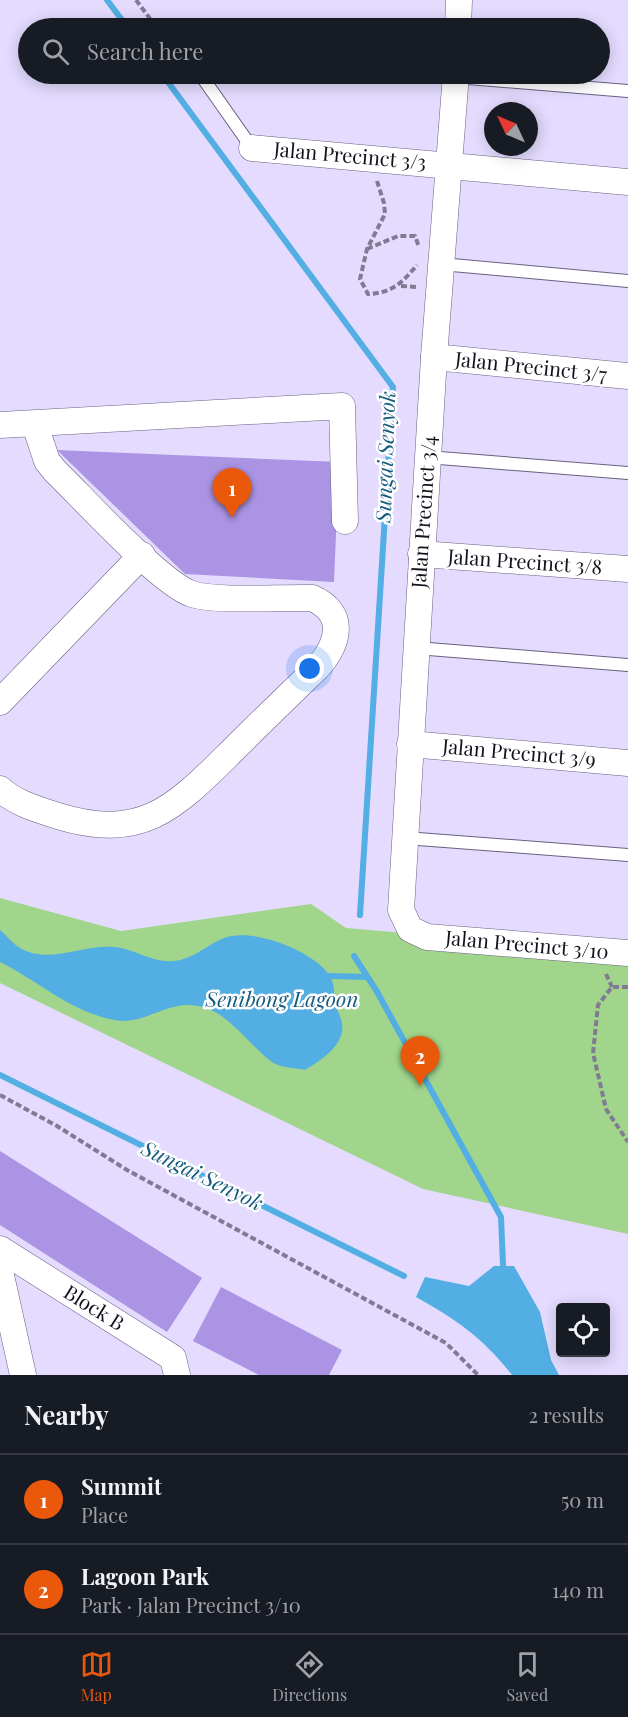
<!DOCTYPE html>
<meta charset="utf-8">
<style>
body{margin:0;font-family:"Playfair Display",serif;background:#20242c;color:#f1f3f6}
.controls{position:absolute;right:18px;bottom:18px;display:grid;overflow:hidden;border-radius:6px;box-shadow:0 3px 15px #0003}
.controls button{width:54px;height:54px;display:grid;place-items:center;padding:0;border:0;border-bottom:2px solid #363941;background:#171b24;color:#f1f3f6;font:30px sans-serif}
.compass{position:absolute;left:484px;top:102px;width:54px;height:54px;border-radius:50%;background:#171b24;box-shadow:0 3px 15px #0003;rotate:314deg}
.you{position:absolute;left:310px;top:669px;width:21px;height:21px;margin:-15px;border:4px solid #fff;border-radius:50%;background:#1a73e8;box-shadow:0 0 0 9px #1a73e833}
.badge{display:grid;place-items:center;width:39px;height:39px;border-radius:50%;background:#ea580c;color:#fff;font-size:20px;font-weight:700}
.pin{position:absolute;translate:-50% -50px;filter:drop-shadow(0 2px 3px #0008)}
.pin::after{content:'';position:absolute;top:32px;width:21px;height:18px;background:inherit;clip-path:polygon(0 0,100% 0,50% 100%)}
.list{margin:0;padding:0;list-style:none}
h2{display:flex;justify-content:space-between;align-items:center;height:78px;margin:0;padding:0 24px;font-size:26px}
h2 small{font-size:20px;font-weight:400;color:#9ea1a6}
.list li{display:grid;grid-template-columns:39px 1fr auto;gap:18px;align-items:center;box-sizing:border-box;height:90px;padding:0 24px;border-top:2px solid #363941}
.list b{display:block;font-size:22px;white-space:nowrap}
.list p{margin:0;font-size:20px;white-space:nowrap;color:#9ea1a6}
.list em{font-size:20px;font-style:normal;color:#9ea1a6}
.icon{flex:none;width:33px;height:33px;fill:none;stroke:currentColor;stroke-width:2;stroke-linecap:round;stroke-linejoin:round}
.map{position:relative;flex:none;width:628px;height:1375px;overflow:hidden}
.search{position:absolute;background:#171b24;box-shadow:0 3px 15px #0003;left:18px;right:18px;top:18px;height:66px;display:flex;align-items:center;gap:15px;box-sizing:border-box;padding:0 21px;border-radius:33px;color:#9ea1a6;font-size:22px}
.sheet{height:258px;background:#171b24}
nav{display:flex;justify-content:space-around;align-items:center;box-sizing:border-box;height:84px;border-top:2px solid #363941;background:#171b24;font-size:16px;color:#9ea1a6}
nav a{display:grid;justify-items:center;gap:3px}
nav .on{color:#ea580c}
.map>svg:first-child{display:block}
</style>
<div class="map">
<svg width="628" height="1375" viewBox="0 0 628 1375">
<rect width="100%" height="100%" fill="#e4dbff"/>
<path fill="#a1d58c" d="M0,898L121,931L311,904L346,928L628,952V1234L423,1189L0,983Z"/>
<g fill="#52aee3">
<path d="M0,930C6,935 13,944 20,948C49,965 82,944 114,947C131,948 148,960 166,961C190,963 204,946 224,938C253,927 314,951 330,976C336,987 333,995 336,1006C338,1012 341,1018 342,1023C346,1045 320,1061 305,1070C296,1068 286,1068 278,1065C263,1060 235,1022 215,1012C173,990 150,1027 114,1020C69,1011 40,982 0,962Z"/>
<path d="M494,1266H514L540,1312L551,1360L559,1375H512C483,1338 457,1320 416,1297L425,1277L469,1286Z"/>
</g>
<g fill="none" stroke-linecap="round" stroke-linejoin="round">
<g stroke="#52aee3" stroke-width="6">
<path d="M107,0L128,28"/>
<path d="M162,74L393,387L360,915"/>
<path d="M354,956L376,990L501,1217L503,1265"/>
<path d="M330,976L367,977"/>
<path d="M0,1075L404,1276"/>
</g>
</g>
<g fill="#ab94e4">
<path d="M57,450L339,462L334,582L185,574Z"/>
<path d="M0,1151L202,1278L167,1332L0,1225Z"/>
<path d="M221,1287L342,1350L329,1375H259L193,1341Z"/>
</g>
<g fill="none" stroke-linecap="round" stroke-linejoin="round">
<defs>
<g id="lane">
<path d="M200,74L252,148"/>
<path d="M419,74L628,91"/>
<path d="M441,264L628,281"/>
<path d="M427,457L628,473"/>
<path d="M416,648L628,665"/>
<path d="M405,838L628,855"/>
</g>
<g id="street">
<path d="M458,28L459,0"/>
<path d="M456,74L434,357L401,910L410,929L427,937L628,953"/>
<path d="M252,148L628,182"/>
<path d="M434,357L628,376"/>
<path d="M0,425L342,406L345,521"/>
<path d="M421,554L628,569"/>
<path d="M0,702L142,555"/>
<path d="M410,744L628,763"/>
<path d="M0,789C17,804 37,809 58,816C143,842 175,807 232,751C260,723 289,695 317,668C339,644 347,613 312,598C282,597 217,602 192,594C161,584 83,498 55,471L47,461L35,425"/>
<path d="M0,1249L173,1358L177,1375"/>
<path d="M0,1271L23,1375"/>
</g>
</defs>
<use href="#lane" stroke="#696180" stroke-width="14"/>
<use href="#street" stroke="#696180" stroke-width="27"/>
<g stroke="#817a93" stroke-width="4" stroke-dasharray="6 3" stroke-linecap="butt">
<path d="M136,0L157,28"/>
<path d="M377,181L384,203L385,214L367,249L360,279L368,294C392,293 402,283 417,265"/>
<path d="M367,249L398,236H415L419,247"/>
<path d="M401,286L417,287"/>
<path d="M606,974L612,987"/>
<path d="M628,987H612L598,1005L593,1053L606,1109L628,1142"/>
<path d="M0,1095L57,1126L127,1170L446,1343L478,1375"/>
</g>
<use href="#lane" stroke="#fff" stroke-width="12"/>
<use href="#street" stroke="#fff" stroke-width="26"/>
</g>
<g text-anchor="middle" stroke-width="5" stroke-linejoin="round" paint-order="stroke">
<g font-size="20" fill="#14101c" stroke="#fff">
<text transform="translate(350 156) rotate(5)" y="7">Jalan Precinct 3/3</text>
<text transform="translate(531 367) rotate(6)" y="7">Jalan Precinct 3/7</text>
<text transform="translate(424 512) rotate(-86)" y="7">Jalan Precinct 3/4</text>
<text transform="translate(525 562) rotate(4)" y="7">Jalan Precinct 3/8</text>
<text transform="translate(519 753) rotate(5)" y="7">Jalan Precinct 3/9</text>
<text transform="translate(527 945) rotate(5)" y="7">Jalan Precinct 3/10</text>
<text transform="translate(94 1308) rotate(32)" y="7">Block B</text>
</g>
<g font-size="21" font-style="italic" fill="#155b7f" stroke="#fff">
<text transform="translate(386 457) rotate(-88)" y="7">Sungai Senyok</text>
<text x="282" y="1007">Senibong Lagoon</text>
<text transform="translate(202 1176) rotate(26)" y="7">Sungai Senyok</text>
</g>
</g>
</svg>
<div class="controls">
<button><svg class="icon" aria-label="locate" viewBox="0 0 24 24"><circle cx="12" cy="12" r="6"/><path d="M12 2v4M12 18v4M2 12h4M18 12h4"/></svg></button>
</div>
<svg class="compass" viewBox="-18 -18 36 36"><path d="M0-13l5 13h-10z" fill="#e53935"/><path d="M0 13l5-13h-10z" fill="#9ea1a6"/></svg>
<div class="you"></div>
<div class="pin badge" style="left:232px;top:518px">1</div>
<div class="pin badge" style="left:420px;top:1086px">2</div>
<div class="search"><svg class="icon" aria-label="search" viewBox="0 0 24 24"><circle cx="10" cy="10" r="6"/><path d="M15 15l6 6"/></svg>Search here</div>
</div>
<section class="sheet">
<h2>Nearby<small>2 results</small></h2>
<ul class="list">
<li><span class="badge">1</span><div><b>Summit</b><p>Place</p></div><em>50 m</em></li>
<li><span class="badge">2</span><div><b>Lagoon Park</b><p>Park · Jalan Precinct 3/10</p></div><em>140 m</em></li>
</ul>
</section>
<nav>
<a class="on"><svg class="icon" aria-label="map" viewBox="0 0 24 24"><path d="M3 6l6-2 6 2 6-2v14l-6 2-6-2-6 2zM9 4v14M15 6v14"/></svg>Map</a>
<a><svg class="icon" aria-label="directions" viewBox="0 0 24 24"><path d="M12 3l9 9-9 9-9-9zM9 14v-3h6M13 9l2 2-2 2"/></svg>Directions</a>
<a><svg class="icon" aria-label="saved" viewBox="0 0 24 24"><path d="M7 4h10v16l-5-4-5 4z"/></svg>Saved</a>
</nav>
